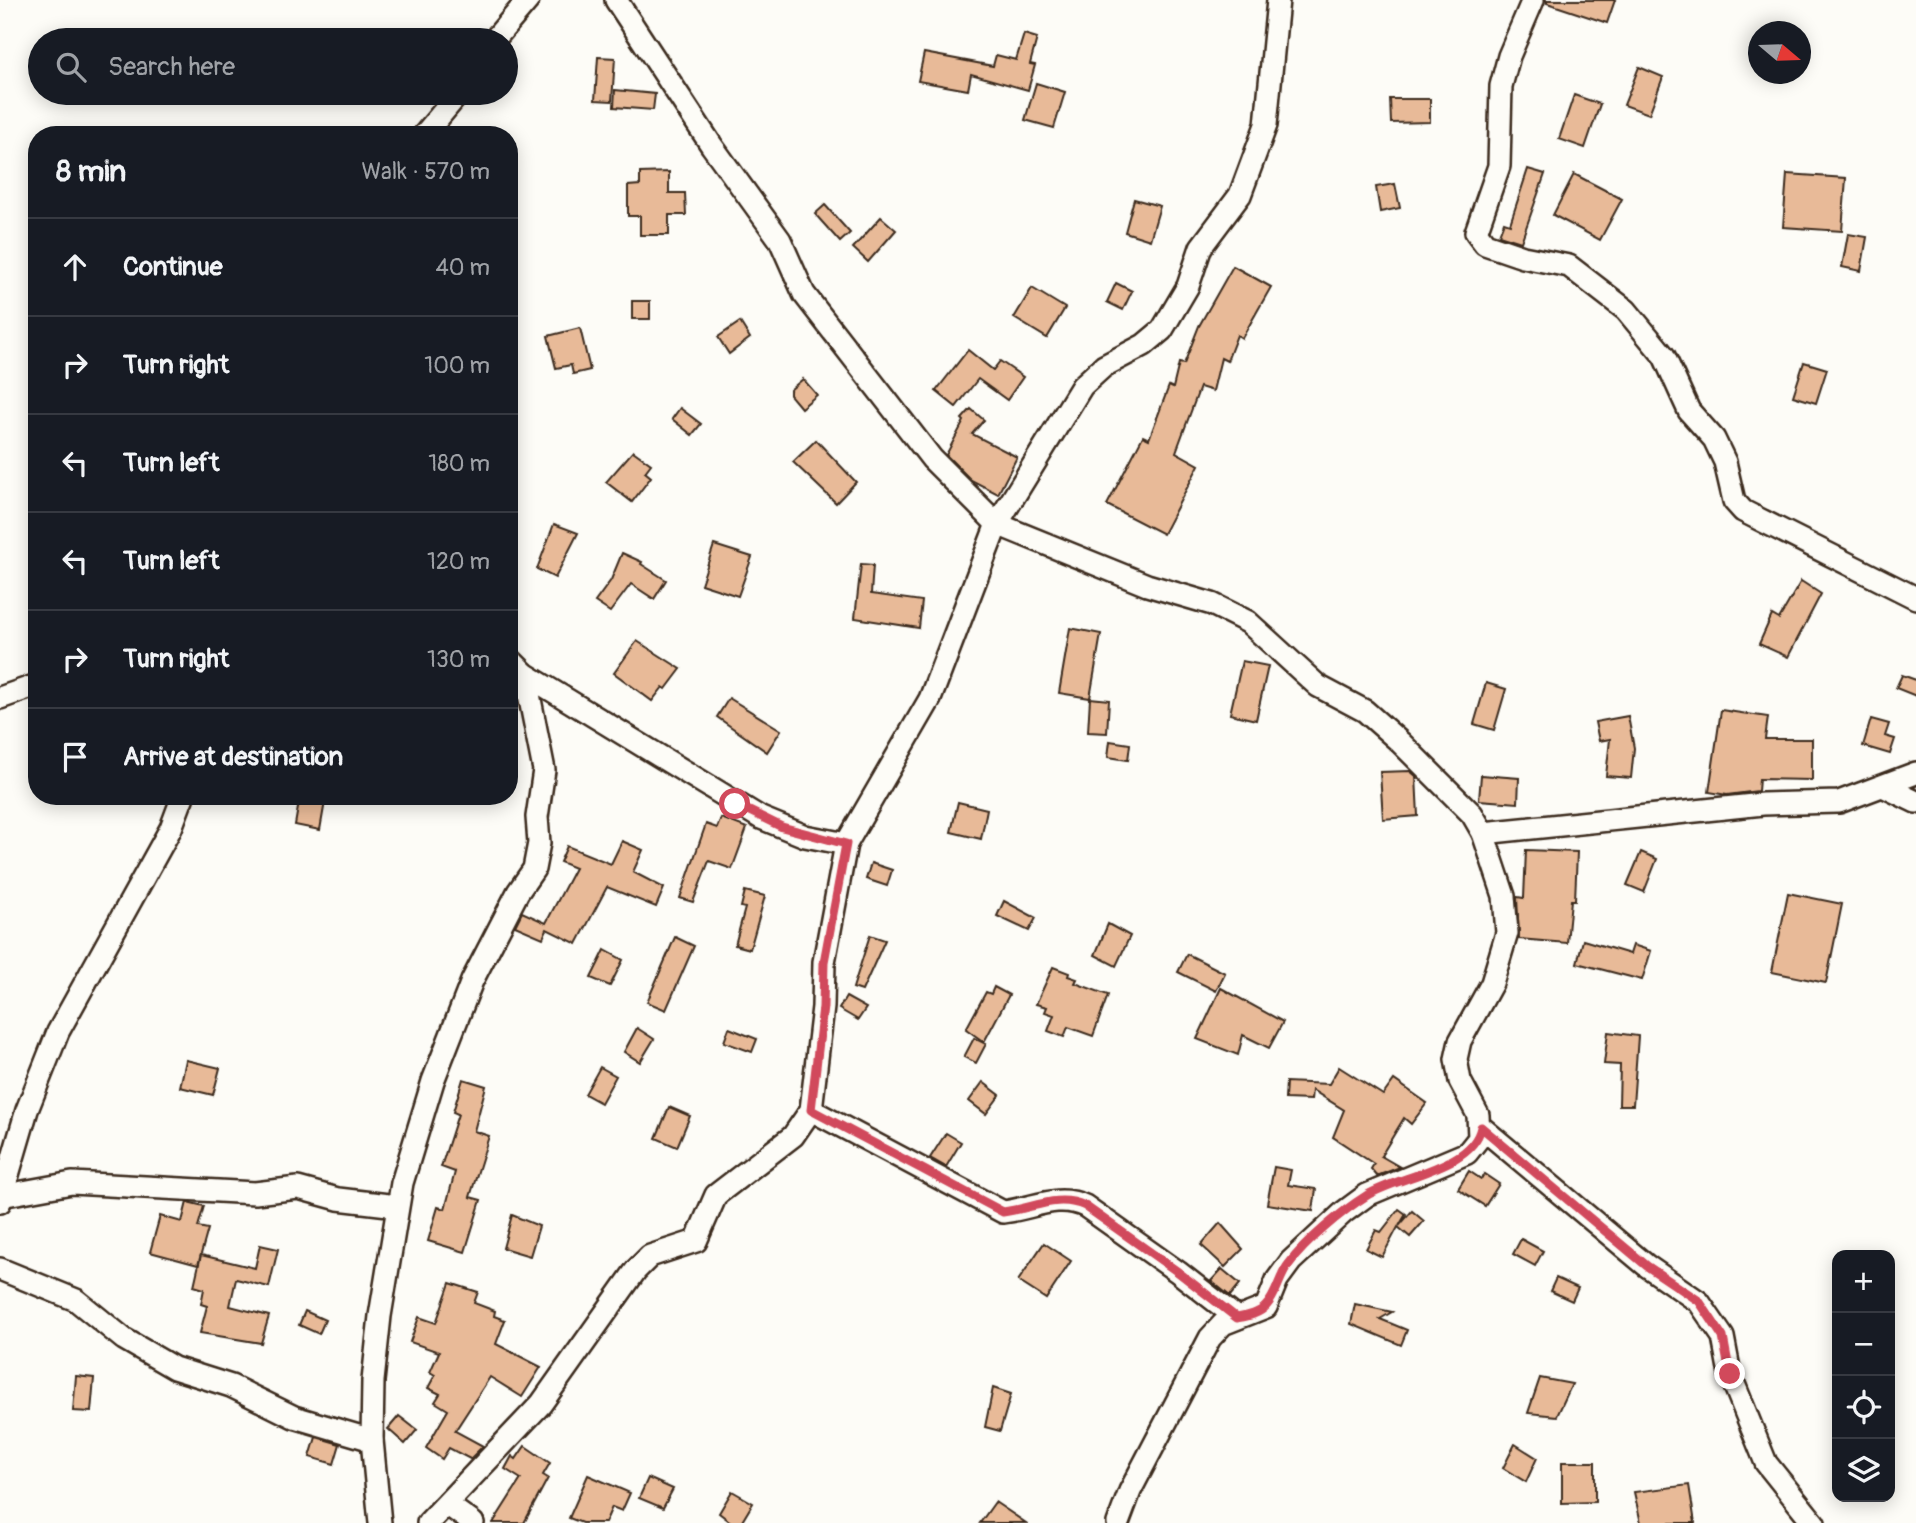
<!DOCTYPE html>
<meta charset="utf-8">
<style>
body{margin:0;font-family:Pangolin,sans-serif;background:#20242c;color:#f1f3f6}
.controls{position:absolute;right:21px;bottom:21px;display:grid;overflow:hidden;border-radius:14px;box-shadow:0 4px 18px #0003}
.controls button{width:63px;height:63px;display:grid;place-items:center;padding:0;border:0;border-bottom:2px solid #363941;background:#171b24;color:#f1f3f6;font:35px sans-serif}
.compass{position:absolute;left:1748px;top:21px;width:63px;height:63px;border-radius:50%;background:#171b24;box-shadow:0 4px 18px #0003;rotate:109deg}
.stop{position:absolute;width:21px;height:21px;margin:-16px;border:5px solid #d1495b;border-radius:50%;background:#fff}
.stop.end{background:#d1495b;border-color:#fff;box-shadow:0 2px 7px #0008}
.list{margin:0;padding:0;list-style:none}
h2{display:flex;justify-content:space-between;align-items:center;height:91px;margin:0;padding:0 28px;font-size:30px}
h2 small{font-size:23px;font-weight:400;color:#9ea1a6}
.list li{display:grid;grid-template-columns:46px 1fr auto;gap:21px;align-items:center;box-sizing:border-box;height:98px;padding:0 28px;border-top:2px solid #363941}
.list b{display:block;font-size:26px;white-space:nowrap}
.list em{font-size:23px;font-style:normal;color:#9ea1a6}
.icon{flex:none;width:38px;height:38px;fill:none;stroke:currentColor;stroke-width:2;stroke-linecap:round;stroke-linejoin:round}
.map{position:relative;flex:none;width:1916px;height:1523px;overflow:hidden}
.search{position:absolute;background:#171b24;box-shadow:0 4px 18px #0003;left:28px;top:28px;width:490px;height:77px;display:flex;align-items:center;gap:18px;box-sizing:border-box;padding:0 24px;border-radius:38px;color:#9ea1a6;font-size:26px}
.panel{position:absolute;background:#171b24;box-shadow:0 4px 18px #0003;left:28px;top:126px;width:490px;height:679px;border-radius:28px}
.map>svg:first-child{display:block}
</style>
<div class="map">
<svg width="1916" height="1523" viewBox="0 0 1916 1523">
<rect width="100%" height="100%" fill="#fdfcf7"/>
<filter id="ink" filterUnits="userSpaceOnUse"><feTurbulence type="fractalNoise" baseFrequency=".0143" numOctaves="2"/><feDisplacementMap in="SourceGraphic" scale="14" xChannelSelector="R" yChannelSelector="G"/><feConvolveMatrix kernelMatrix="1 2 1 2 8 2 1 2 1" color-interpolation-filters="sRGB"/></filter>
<g filter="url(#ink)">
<g fill="#e8ba98" stroke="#3b2a1e" stroke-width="2">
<path d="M1547,0H1615L1607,23L1547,3Z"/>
<path d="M1024,34L1037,38L1030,64L1035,65L1028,90L971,74L968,90L918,81L924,53L993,66L996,55L1016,60Z"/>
<path d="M598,57L615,58L612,101L595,100Z"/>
<path d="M1639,67L1663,77L1649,114L1624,105Z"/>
<path d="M1036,83L1065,92L1054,128L1025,120Z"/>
<path d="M615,90L655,94L653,110L614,107Z"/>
<path d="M1574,95L1600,104L1585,148L1559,139Z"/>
<path d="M1390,99H1430V122L1391,123Z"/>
<path d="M1528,169L1545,174L1521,242L1499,235L1504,222L1510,224Z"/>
<path d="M669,172V193H685L686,215H669V235H640V216H628V186L640,185V173Z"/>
<path d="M1574,174L1622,199L1600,240L1553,215Z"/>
<path d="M1787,174L1846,178L1842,231L1783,227Z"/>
<path d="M1395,184L1400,208L1380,212L1376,187Z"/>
<path d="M1134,199L1160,206L1150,240L1125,232Z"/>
<path d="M825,205L850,233L840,242L815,214Z"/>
<path d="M881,217L896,230L868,262L853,248Z"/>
<path d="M1848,234L1867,237L1861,271L1842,267Z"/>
<path d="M1233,266L1271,287L1242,338L1237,335L1227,361L1221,358L1213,391L1200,387L1176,452L1199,465L1163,534L1107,505L1143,436L1149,439L1169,386L1173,388L1179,363L1184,364L1199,326Z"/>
<path d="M1116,283L1132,291L1123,310L1107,302Z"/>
<path d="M1032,288L1065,308L1047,338L1014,318Z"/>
<rect x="632" y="301" width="18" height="18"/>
<path d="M740,322L750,338L729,354L718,337Z"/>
<path d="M580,328L590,370L573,374L571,365L556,368L548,336Z"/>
<path d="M968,350L993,370L1000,361L1023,377L1007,400L978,379L956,407L936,391Z"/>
<path d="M1804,362L1827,369L1816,403L1793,396Z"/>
<path d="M803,379L817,395L801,408L790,395V390Z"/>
<path d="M680,408L701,424L692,435L672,419Z"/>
<path d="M971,409L984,420L972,434L1017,457L998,494L971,480L946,455L964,421L962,419Z"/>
<path d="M816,440L856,482L836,503L793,462Z"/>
<path d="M633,451L651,464L645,472L651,477L632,502L606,482Z"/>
<path d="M554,524L578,533L555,578L537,569Z"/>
<path d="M714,545L752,557L738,596L701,584Z"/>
<path d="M622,553L642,562L641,564L666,580L654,599L631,584L610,612L595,602L611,580Z"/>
<path d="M861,564L873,565L871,594L922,601L919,628L855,618Z"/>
<path d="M1801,581L1821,594L1788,657L1759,644L1772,615L1779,619Z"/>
<path d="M1070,628L1101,634L1090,698L1059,693Z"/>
<path d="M637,641L681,669L666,689L663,687L652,701L614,673Z"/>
<path d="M1242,661L1268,666L1256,720L1230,714Z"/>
<path d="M1902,675L1916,680V696L1896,688Z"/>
<path d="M1486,683L1506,689L1494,730L1474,724Z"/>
<path d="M729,698L781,730L767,752L717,717Z"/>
<path d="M1090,698L1109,700L1107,733L1088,732Z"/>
<path d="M1721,710L1768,717L1765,739H1812V780L1759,779L1758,791L1727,795L1709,792Z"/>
<path d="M1628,716L1634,748L1631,778L1606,776L1610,739L1599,741L1595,722Z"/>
<path d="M1871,719L1889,724L1885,736L1895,739L1890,754L1863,746Z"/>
<path d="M1110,741L1130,744L1128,760L1108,757Z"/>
<path d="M1410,771L1416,776L1418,816L1383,819L1380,772Z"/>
<path d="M1481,775L1519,778L1518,803L1479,800Z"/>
<path d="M300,796H326L320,830L295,825Z"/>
<path d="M958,802L987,809L981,839L951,832Z"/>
<path d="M721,818L747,828L732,869L709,861L693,902L680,898L706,824L717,828Z"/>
<path d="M622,841L643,850L633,872L664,888L656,907L607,887L577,944L547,929L543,938L515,926L522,912L546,923L575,868L560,862L567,846L611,864Z"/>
<path d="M1526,850L1577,852L1575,900H1571L1567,943L1519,939L1517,897L1524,898Z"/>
<path d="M1641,852L1657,859L1644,892L1627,885Z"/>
<path d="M871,863L892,870L887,886L866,879Z"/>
<path d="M745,891L765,896L750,949L735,945L745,908L741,907Z"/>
<path d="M1788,893L1842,904L1826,983L1772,972Z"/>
<path d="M1004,901L1036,918L1029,931L997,916Z"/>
<path d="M1108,924L1130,936L1116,966L1095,955Z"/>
<path d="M870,935L885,940L862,991L853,988Z"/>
<path d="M675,937L694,946L666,1010L647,1002Z"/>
<path d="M1583,940L1630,954L1633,945L1651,951L1642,980L1577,963Z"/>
<path d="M605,950L623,960L610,986L591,978Z"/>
<path d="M1187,954L1225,973L1216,991L1178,972Z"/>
<path d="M1053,967L1069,973L1068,976L1077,979L1075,983L1108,995L1093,1036L1068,1027L1064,1037L1048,1031L1054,1015L1045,1012L1047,1007L1036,1004Z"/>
<path d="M994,987L1009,995L984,1042L966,1029L986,992L991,994Z"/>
<path d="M1221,988L1283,1022L1269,1048L1243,1035L1238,1055L1197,1039Z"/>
<path d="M846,997L866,1008L858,1020L839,1009Z"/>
<path d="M637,1028L654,1039L640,1062L624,1052Z"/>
<path d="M729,1028L757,1039L752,1052L724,1042Z"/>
<path d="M1608,1032L1638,1036L1633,1105H1619L1620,1065L1604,1064Z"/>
<path d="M974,1038L986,1044L976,1063L964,1057Z"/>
<path d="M186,1060L220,1068L213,1095L180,1087Z"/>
<path d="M600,1067L616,1076L601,1103L585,1094Z"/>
<path d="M1339,1067L1383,1095L1394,1080L1427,1103L1411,1124L1404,1118L1381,1156L1400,1167L1377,1176L1371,1169L1374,1164L1333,1137L1344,1110L1312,1090L1311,1100L1285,1099L1286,1082L1329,1084Z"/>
<path d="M463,1079L486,1086L474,1131L489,1136L470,1197L481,1200L465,1252L428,1241L438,1207L445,1209L455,1172L441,1167L458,1114L453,1112Z"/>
<path d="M983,1082L1000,1095L986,1114L969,1101Z"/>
<path d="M669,1107L690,1116L677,1147L656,1138Z"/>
<path d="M946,1133L961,1142L946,1167L930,1158Z"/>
<path d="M1274,1167L1291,1170L1288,1185L1316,1189L1313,1211L1267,1204Z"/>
<path d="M1469,1171L1481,1179L1484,1174L1499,1184L1485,1206L1458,1189Z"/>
<path d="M187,1202L204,1206L198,1227L208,1229L198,1265L150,1252L160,1216L182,1222Z"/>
<path d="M1399,1209L1406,1214L1399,1226L1412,1211L1424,1221L1410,1237L1398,1227L1382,1257L1366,1249L1376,1230L1381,1232Z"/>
<path d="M512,1215L539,1226L530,1256L503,1248Z"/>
<path d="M1220,1223L1243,1249L1225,1267L1201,1245Z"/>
<path d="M1521,1239L1543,1251L1535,1266L1513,1254Z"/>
<path d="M1044,1243L1071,1261L1046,1299L1018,1281Z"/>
<path d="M260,1245L278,1249L269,1287L236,1279L230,1306L269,1316L261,1343L200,1333L207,1306L201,1304L204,1289L194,1286L201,1255L255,1268Z"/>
<path d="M1222,1269L1240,1284L1230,1296L1211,1281Z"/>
<path d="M1556,1278L1578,1288L1572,1301L1550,1291Z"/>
<path d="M450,1283L478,1292L474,1303L495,1311L494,1316L505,1320L496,1344L541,1367L522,1397L490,1377L455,1431L483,1446L470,1459L449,1448L442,1459L426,1448L448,1410L435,1402L440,1394L428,1388L435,1375L430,1372L439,1352L410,1342L419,1317L436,1323Z"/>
<path d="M1355,1304L1392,1312L1380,1319L1407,1330L1401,1345L1351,1324Z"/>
<path d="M305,1311L325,1320L319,1334L299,1325Z"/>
<path d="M76,1376L94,1378L91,1412L73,1411Z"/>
<path d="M1540,1378L1572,1384L1557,1416L1528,1413Z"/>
<path d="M993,1388L1011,1394L1000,1431L985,1427Z"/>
<path d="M399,1416L417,1430L405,1444L388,1429Z"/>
<path d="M316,1437L340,1444L334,1464L310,1457Z"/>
<path d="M1515,1444L1537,1458L1526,1482L1503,1468Z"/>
<path d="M525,1446L550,1463L543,1475L548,1478L524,1523H493L521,1479L505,1469L512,1456L516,1459Z"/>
<path d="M1562,1462H1595V1502L1562,1503Z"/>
<path d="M588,1475L630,1493L622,1511L612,1507L605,1523H582L569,1518Z"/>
<path d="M648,1478L673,1489L663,1508L639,1498Z"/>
<path d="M1689,1485L1695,1523H1641L1634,1492Z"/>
<path d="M732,1491L753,1503L741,1523H732L719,1513Z"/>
<path d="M995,1502L1026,1523H980Z"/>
</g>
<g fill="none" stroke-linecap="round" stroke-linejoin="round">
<defs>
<g id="street">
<path d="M616,0L712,146L780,240L804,294L932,459L997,524L1147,585L1212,604L1248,622L1318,686L1365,711L1400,742L1472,814L1483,833L1504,896L1507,933L1492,983L1460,1041L1456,1059L1460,1081L1478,1115L1479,1138L1467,1153L1367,1195L1344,1212L1291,1261L1277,1280L1266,1307L1223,1324L1210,1338L1130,1491L1118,1523"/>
<path d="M1533,0L1509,56L1501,86L1499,166L1476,232L1485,244L1523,257L1569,266L1626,310L1664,356L1689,411L1714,439L1725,462L1734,501L1743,511L1916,598"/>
<path d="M494,40L528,0"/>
<path d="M424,135L459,93"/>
<path d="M509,658L525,674L761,818L805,836L846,844"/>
<path d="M0,698L37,685"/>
<path d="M1885,787L1916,802"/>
<path d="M1483,833L1763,804L1839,802L1916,773"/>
<path d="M811,1110L1003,1212C1032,1209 1057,1193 1085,1206L1178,1272L1237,1318"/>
<path d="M1481,1127L1647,1266L1699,1302L1723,1337L1730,1374L1766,1463L1814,1523"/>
<path d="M1,1196L72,1183L255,1193L298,1188L338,1199L397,1206"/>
<path d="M0,1202L27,1110L58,1032L171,828L183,796"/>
<path d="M0,1269L76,1300L124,1339L174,1368L231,1386L294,1417L372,1440"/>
<path d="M448,1505L473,1523"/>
<path d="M380,1523L372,1440L373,1381L380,1316L402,1183L433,1081L472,981L518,892L534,869L539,843L537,817L544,770L525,674"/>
<path d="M428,1523L541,1404L636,1270L650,1256L696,1241L716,1195L793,1136L811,1110L823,1007L824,962L846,844L930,699L997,524L1082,386L1104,366L1144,345L1162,330L1188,286L1201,247L1240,195L1266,125L1278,0"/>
</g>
</defs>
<use href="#street" stroke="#3b2a1e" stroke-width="26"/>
<use href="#street" stroke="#fdfcf7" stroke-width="21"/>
</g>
</g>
<g fill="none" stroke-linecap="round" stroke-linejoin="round" filter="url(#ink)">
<path stroke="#d1495b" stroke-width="9" d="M735,804L782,827L846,844L824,962L823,1007L811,1110L1003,1212C1032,1209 1057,1193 1085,1206L1178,1272L1237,1318C1247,1316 1259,1314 1266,1306C1277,1295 1279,1276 1289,1264C1305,1242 1342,1211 1366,1196C1397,1176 1473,1168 1481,1127L1647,1266L1699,1301L1723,1337L1730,1374"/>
</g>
</svg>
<div class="controls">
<button>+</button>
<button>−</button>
<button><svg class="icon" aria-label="locate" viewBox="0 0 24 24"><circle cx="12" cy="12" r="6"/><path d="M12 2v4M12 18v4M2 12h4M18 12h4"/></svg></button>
<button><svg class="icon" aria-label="layers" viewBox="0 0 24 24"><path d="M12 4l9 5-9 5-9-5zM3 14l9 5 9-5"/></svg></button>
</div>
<svg class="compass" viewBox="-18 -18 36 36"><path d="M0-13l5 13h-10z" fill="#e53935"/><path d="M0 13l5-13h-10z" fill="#9ea1a6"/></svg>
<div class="stop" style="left:735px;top:804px"></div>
<div class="stop end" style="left:1730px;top:1374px"></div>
<div class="search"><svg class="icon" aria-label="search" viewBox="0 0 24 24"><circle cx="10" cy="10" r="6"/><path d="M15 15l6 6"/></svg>Search here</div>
<section class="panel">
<h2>8 min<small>Walk · 570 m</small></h2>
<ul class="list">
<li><svg class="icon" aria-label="ahead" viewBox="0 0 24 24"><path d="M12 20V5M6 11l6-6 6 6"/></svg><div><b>Continue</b></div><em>40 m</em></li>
<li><svg class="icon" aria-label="right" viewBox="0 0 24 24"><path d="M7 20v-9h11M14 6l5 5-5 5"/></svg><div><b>Turn right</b></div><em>100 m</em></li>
<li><svg class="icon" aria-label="left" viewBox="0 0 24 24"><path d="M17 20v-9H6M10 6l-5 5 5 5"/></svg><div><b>Turn left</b></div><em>180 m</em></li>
<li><svg class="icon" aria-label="left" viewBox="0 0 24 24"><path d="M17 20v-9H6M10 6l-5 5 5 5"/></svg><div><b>Turn left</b></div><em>120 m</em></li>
<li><svg class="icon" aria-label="right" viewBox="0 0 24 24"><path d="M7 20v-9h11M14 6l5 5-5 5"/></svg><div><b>Turn right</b></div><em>130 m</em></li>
<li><svg class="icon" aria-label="arrive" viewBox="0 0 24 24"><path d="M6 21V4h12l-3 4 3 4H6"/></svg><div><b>Arrive at destination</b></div></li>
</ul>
</section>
</div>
